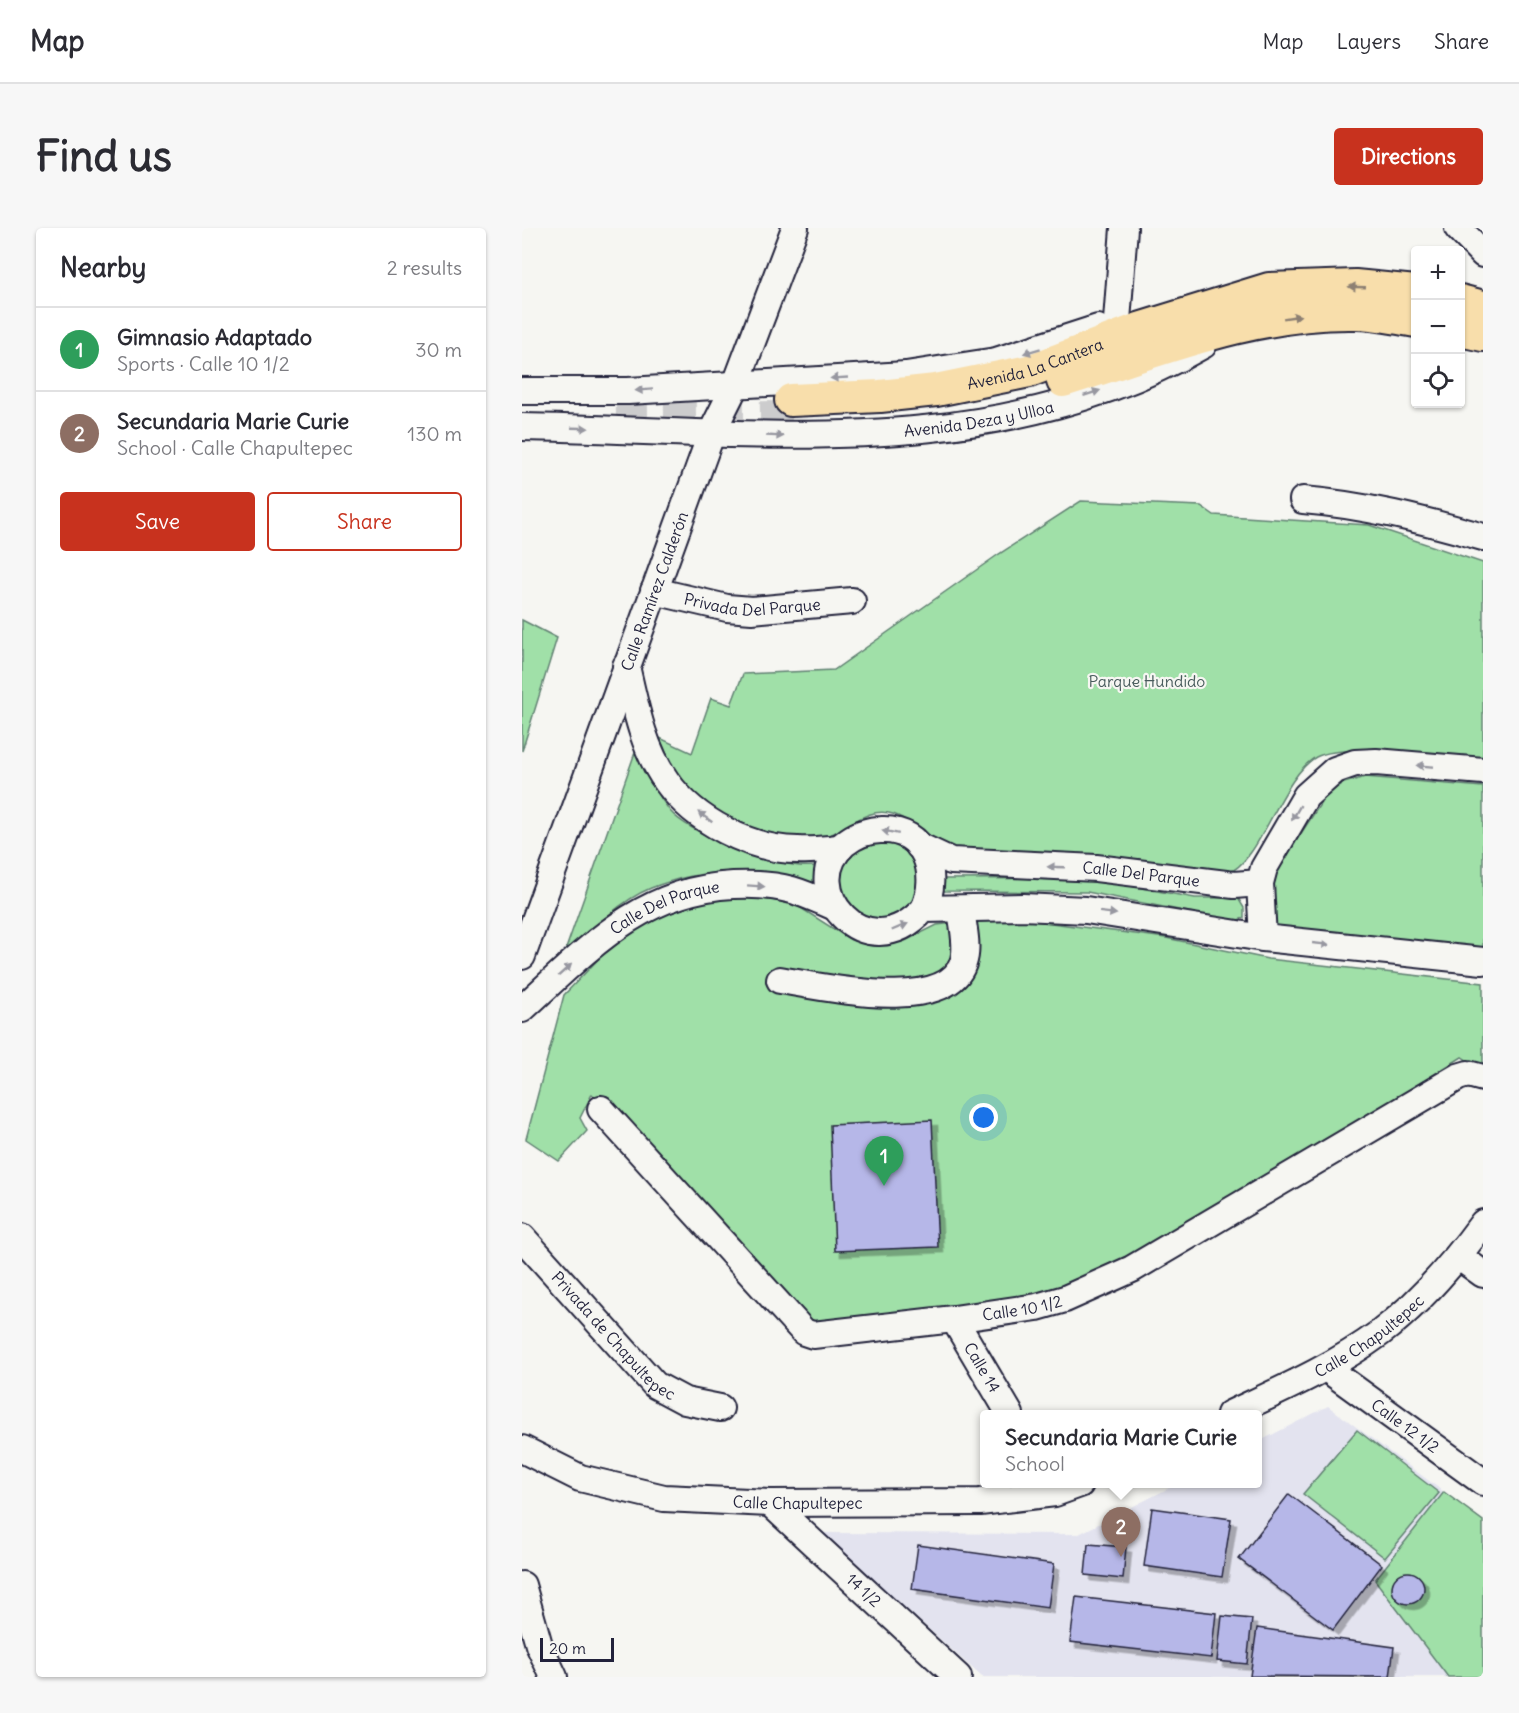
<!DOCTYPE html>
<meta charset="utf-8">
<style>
body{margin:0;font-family:Delius,sans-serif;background:#f7f7f7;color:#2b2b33}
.controls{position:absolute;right:18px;top:18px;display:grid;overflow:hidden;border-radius:6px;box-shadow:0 2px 4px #0004}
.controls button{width:54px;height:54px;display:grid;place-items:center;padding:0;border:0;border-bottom:2px solid #e1e1e2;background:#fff;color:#2b2b33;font:30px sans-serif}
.scale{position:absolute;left:18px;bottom:15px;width:74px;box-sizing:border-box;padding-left:6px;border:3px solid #22223b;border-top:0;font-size:16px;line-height:21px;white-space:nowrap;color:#22223b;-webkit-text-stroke:4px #f6f6f2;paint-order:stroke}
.you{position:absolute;left:462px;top:890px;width:21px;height:21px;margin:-15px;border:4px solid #fff;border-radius:50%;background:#1a73e8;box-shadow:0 0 0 9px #1a73e833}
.badge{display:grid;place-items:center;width:39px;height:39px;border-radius:50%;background:#c8321e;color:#fff;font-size:20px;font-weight:700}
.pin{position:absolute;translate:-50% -50px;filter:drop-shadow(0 2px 3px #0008)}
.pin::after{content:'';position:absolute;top:32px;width:21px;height:18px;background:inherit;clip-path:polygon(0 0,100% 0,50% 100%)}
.popup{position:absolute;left:458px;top:1182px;width:282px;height:78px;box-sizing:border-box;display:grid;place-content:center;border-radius:6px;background:#fff;filter:drop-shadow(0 2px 4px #0005);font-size:20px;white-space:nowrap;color:#7c7c81}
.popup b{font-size:22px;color:#2b2b33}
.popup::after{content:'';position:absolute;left:50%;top:100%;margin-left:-12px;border:12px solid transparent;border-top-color:#fff}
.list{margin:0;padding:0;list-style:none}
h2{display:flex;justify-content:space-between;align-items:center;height:78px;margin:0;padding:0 24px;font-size:26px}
h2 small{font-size:20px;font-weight:400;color:#7c7c81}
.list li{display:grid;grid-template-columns:39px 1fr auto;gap:18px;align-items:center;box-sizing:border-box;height:84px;padding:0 24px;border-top:2px solid #e1e1e2}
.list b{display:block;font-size:22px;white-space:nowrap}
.list p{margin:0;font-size:20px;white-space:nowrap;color:#7c7c81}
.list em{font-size:20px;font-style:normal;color:#7c7c81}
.actions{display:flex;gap:12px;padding:18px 24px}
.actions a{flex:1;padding:14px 0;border:2px solid #c8321e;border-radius:6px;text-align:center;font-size:21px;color:#c8321e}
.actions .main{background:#c8321e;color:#fff}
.icon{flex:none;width:33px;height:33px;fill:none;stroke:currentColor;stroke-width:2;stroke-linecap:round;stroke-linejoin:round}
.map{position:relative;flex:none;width:961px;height:1449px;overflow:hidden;border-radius:6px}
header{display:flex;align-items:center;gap:36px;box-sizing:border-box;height:84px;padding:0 30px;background:#fff;border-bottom:2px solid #e1e1e2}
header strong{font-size:28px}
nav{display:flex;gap:33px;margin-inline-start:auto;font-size:21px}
.intro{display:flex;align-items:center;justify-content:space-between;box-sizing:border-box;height:144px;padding:0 36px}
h1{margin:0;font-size:42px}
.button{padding:15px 27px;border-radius:6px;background:#c8321e;color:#fff;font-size:21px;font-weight:700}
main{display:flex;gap:36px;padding:0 36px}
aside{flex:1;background:#fff;border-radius:6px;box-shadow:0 2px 4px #0004}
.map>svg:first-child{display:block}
</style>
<header>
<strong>Map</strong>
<nav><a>Map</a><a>Layers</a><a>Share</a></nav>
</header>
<div class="intro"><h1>Find us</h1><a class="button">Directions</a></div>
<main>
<aside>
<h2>Nearby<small>2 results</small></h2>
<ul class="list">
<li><span class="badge" style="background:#2e9e5b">1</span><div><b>Gimnasio Adaptado</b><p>Sports · Calle 10 1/2</p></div><em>30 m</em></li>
<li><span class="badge" style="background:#8d6e63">2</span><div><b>Secundaria Marie Curie</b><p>School · Calle Chapultepec</p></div><em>130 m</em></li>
</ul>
<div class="actions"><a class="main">Save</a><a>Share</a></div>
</aside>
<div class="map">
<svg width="961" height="1449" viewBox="0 0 961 1449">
<defs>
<filter id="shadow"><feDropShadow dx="5.5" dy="5.5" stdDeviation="0" flood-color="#0004"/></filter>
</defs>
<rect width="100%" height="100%" fill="#f6f6f2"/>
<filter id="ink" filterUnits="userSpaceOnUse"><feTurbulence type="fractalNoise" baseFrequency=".0167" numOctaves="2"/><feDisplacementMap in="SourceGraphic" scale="12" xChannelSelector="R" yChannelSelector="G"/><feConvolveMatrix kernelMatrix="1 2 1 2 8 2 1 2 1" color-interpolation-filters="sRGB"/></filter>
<g filter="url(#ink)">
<path fill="#e3e3ef" d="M806,1178L922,1264L853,1352L926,1449H460L300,1305L557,1306L655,1256H736V1214Z"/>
<g fill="#a0e0a8" stroke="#618172" stroke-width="1.5">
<path d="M559,273L679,278L692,287L847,297L961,335V531C927,528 821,514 794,529C758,550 739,635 704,646C681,652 656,642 633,636C563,620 493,625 421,625C407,611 390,592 371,586C343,577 323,605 299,610C255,619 182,589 157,551C149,539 144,523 138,510L170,525L189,470L209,477L221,446L312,442L477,326Z"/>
<path d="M0,392L35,410L0,523Z"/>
<path d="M116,516C123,541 132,563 148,583C168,606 240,632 271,637C280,639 290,638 299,638L297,658C243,639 183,638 129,660C95,674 66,706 40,732Z"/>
<path d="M843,549L961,559V726L763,709L750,694L746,656L806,564L822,555Z"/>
<circle cx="357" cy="652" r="39"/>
<path d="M565,650L673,670H716L722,680V690L713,693L565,664L420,663L421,651Z"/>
<path d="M185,670H233L271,675L329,712L355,718L383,713L415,697L458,692H506L644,710L746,731L961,755V843L940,829L601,1039L536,1070L288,1103L70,866L58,890L65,903L37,933L4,911L42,767L86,721L134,687Z"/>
<path d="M835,1202L917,1265L863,1330L781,1266Z"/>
<path d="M922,1264L961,1293V1449H926L853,1352Z"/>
</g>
<g fill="#b6b7e8" stroke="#22223b" stroke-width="1.5" filter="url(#shadow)">
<path d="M410,892L416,1019L313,1023L308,897Z"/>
<path d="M767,1266L860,1337L811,1402L717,1331Z"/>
<path d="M630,1280L709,1291L700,1349L622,1338Z"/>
<path d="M566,1316L604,1319L601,1351L563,1347Z"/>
<path d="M396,1317L532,1336L526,1380L390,1361Z"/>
<circle cx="886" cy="1360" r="16"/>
<path d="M554,1369L694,1385L689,1430L548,1414Z"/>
<path d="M700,1388L730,1391L725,1436L695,1433Z"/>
<path d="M735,1400L872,1419L868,1449L728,1448Z"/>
</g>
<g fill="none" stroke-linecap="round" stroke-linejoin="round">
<path stroke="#cccccd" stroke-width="32" stroke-dasharray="32 16" stroke-linecap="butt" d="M94,191L271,189"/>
<defs>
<g id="minor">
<path d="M936,0L961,26"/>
<path d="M595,93L602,0"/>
<path d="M0,163H106L384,147L474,133L576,100"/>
<path id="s1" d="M0,199C231,203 470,238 681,117"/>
<path d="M781,272C843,277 901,292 961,309"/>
<path id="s2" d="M132,363L205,380L230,382L330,373"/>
<path d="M104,438C113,477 121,521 145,554C173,593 229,622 276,622C290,623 304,621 318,620"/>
<path id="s3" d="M397,618L429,633L574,640L712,657L738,655"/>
<path d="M402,681C418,646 404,600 359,602C344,602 333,607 322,616C273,659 343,745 402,681L501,679L564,682L741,710L961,733"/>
<path d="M741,710L738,655L742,640L784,568L813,542L833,535L854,534L961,543"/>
<path id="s4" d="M0,728L190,204L214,156L273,0"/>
<path d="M258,752C298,758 428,789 442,732C446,717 441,698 439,682"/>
<path id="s5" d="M0,781C65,722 118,662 211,657C230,656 251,657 270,662C284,666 299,673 313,679"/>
<path id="s6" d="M79,881L282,1104L291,1107L432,1091L515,1079L543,1071L610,1041L936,849L946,846L961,850"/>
<path id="s7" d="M0,1009L133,1157L163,1173L198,1180"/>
<path d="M936,1028L961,1046"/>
<path id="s8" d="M432,1091L488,1186"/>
<path id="s9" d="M804,1140L961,1254"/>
<path id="s10" d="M708,1186C759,1162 812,1139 858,1105C898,1075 931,1036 961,995"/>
<path id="s11" d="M0,1221L58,1250L142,1270L248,1275L458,1274L533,1265L558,1256"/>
<path id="s12" d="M248,1275L436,1449"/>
<path d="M0,1357L17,1417L32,1449"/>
</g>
<g id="major">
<path d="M938,73L961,79"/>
<path d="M938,102L961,107"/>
<path d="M541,153C637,123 732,83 834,85C854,85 874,90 894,93"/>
<path id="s13" d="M269,172L358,168L414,162L507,143L617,101L747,61L833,58L894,64"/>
</g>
</defs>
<use href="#minor" stroke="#22223b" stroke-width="30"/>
<use href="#major" stroke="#22223b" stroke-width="36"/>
<use href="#minor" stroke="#f6f6f2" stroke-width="26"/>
<use href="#major" stroke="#f8deab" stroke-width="32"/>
</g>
<defs><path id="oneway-solid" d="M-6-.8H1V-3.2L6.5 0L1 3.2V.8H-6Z" transform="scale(1.5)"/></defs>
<g fill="#8d8073">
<use href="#oneway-solid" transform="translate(835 59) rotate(-178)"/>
<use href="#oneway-solid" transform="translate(770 89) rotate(-9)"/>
</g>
<g fill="#9797a0">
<use href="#oneway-solid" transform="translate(510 123) rotate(163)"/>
<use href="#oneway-solid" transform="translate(317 150) rotate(177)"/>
<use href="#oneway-solid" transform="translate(122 162) rotate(176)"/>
<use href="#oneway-solid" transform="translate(570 165) rotate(-18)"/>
<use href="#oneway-solid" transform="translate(58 200) rotate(2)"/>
<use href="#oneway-solid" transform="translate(253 208) rotate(3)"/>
<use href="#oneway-solid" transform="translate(903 538) rotate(-175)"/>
<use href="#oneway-solid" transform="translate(774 585) rotate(120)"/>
<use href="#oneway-solid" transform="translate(183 589) rotate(-144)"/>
<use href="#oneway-solid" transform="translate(368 604) rotate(-168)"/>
<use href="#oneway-solid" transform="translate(534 639) rotate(-178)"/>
<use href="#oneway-solid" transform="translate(234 658) rotate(4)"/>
<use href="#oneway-solid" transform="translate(586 685) rotate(7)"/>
<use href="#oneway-solid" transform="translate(378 699) rotate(-23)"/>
<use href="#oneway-solid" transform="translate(799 716) rotate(6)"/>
<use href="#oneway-solid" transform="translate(43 742) rotate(-42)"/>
</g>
</g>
<g text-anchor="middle" stroke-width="4.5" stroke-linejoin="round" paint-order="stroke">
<g font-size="16" fill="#22223b" stroke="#f6f6f2">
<text dy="6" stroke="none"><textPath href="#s13" startOffset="248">Avenida La Cantera</textPath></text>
<text dy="6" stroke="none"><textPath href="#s1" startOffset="458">Avenida Deza y Ulloa</textPath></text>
<text dy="6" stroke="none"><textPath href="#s4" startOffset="388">Calle Ramírez Calderón</textPath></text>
<text dy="6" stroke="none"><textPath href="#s2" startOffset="100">Privada Del Parque</textPath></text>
<text dy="6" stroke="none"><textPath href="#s3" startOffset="226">Calle Del Parque</textPath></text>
<text dy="6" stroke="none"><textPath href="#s5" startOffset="178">Calle Del Parque</textPath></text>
<text dy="6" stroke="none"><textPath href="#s6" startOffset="522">Calle 10 1/2</textPath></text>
<text dy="6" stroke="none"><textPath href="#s7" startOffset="135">Privada de Chapultepec</textPath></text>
<text dy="6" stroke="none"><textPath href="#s10" startOffset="160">Calle Chapultepec</textPath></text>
<text dy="6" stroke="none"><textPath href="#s8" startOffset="56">Calle 14</textPath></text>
<text dy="6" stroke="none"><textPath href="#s9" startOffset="98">Calle 12 1/2</textPath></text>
<text dy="6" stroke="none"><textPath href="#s11" startOffset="285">Calle Chapultepec</textPath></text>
<text dy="6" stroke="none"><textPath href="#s12" startOffset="128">14 1/2</textPath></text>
</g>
<g font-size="16" fill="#485b5c" stroke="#f6f6f2">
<text x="625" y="459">Parque Hundido</text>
</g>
</g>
</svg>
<div class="controls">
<button>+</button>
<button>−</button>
<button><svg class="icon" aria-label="locate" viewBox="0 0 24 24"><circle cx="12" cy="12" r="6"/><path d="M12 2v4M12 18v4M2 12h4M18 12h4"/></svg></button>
</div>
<div class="scale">20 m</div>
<div class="you"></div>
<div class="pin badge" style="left:362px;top:958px;background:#2e9e5b">1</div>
<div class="pin badge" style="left:599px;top:1329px;background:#8d6e63">2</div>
<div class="popup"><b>Secundaria Marie Curie</b>School</div>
</div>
</main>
